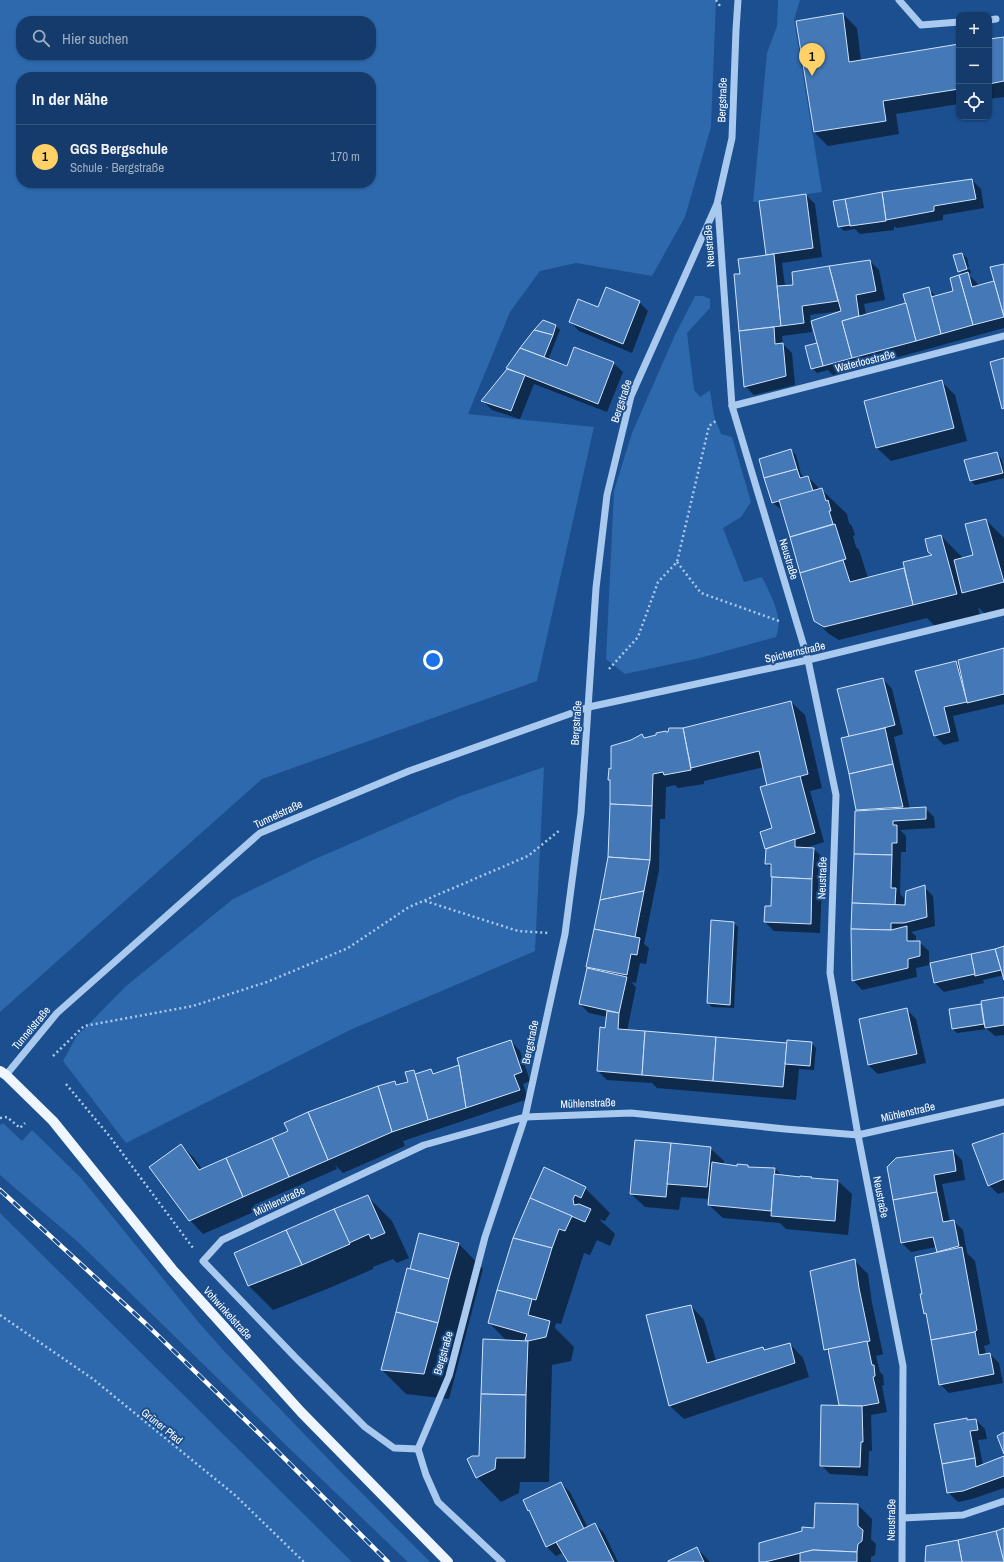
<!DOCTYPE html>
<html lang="de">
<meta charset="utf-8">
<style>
body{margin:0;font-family:"Archivo Narrow",sans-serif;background:#1d4271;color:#f1f3f6}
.controls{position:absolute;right:12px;top:12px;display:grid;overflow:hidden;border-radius:8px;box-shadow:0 1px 3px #0004}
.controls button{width:36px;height:36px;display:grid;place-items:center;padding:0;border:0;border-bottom:1px solid #33557e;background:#143b6b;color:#f1f3f6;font:20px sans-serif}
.you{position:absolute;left:433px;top:660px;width:14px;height:14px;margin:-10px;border:3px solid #fff;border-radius:50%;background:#1a73e8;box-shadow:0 0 0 6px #1a73e833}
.badge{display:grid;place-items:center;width:26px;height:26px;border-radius:50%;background:#ffd166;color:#111;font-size:13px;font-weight:700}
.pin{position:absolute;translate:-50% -33px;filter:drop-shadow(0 1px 2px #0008)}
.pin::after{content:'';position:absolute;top:21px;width:14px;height:12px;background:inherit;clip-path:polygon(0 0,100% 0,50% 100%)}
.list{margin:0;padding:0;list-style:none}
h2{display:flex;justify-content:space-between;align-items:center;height:52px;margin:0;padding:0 16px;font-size:17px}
h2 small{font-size:13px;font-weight:400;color:#9dadc1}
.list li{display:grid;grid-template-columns:26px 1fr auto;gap:12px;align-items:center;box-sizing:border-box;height:64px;padding:0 16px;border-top:1px solid #33557e}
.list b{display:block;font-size:15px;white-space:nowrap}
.list p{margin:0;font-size:13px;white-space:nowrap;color:#9dadc1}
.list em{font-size:13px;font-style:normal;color:#9dadc1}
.icon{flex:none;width:22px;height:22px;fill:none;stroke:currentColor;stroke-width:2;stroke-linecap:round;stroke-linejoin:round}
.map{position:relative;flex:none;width:1004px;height:1562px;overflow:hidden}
.search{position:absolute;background:#143b6b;box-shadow:0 1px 3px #0004;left:16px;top:16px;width:360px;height:44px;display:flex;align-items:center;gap:10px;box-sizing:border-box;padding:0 14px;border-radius:16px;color:#9dadc1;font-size:15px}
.panel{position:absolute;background:#143b6b;box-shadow:0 1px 3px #0004;left:16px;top:72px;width:360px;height:116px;border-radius:16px}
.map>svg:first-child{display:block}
</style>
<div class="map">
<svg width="1004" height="1562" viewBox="0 0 1004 1562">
<rect width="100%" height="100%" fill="#1b4f8f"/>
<g fill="#2e69ad" fill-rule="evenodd">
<path d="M0,0H716L711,127L685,217L652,276L576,263L540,271L510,312L468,414L594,427L537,681L262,779L0,1012ZM21,21H371V55H21ZM21,77H371V183H21Z"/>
<path d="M778,0H800L794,20L822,192L753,202L767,53L777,26Z"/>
<path d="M695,296H703L710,299V308L687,333L694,390L700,397L710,390L714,416L721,434L732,437L751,502L741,517L723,528L744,582L762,577C771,596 784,617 776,637L700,658L625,674L606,659L614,491L632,433L675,335Z"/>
<path d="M544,767L535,951L350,1030L126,1143L63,1061L76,1037L125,987L233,899L315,859L458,797Z"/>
<path d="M3,1123L22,1141L32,1130L81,1178L200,1324L225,1352L334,1465L430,1562H408L290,1449L78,1242L0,1175V1125Z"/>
<path d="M0,1213L352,1562H0Z"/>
</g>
<g fill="#0007">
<path d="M843,14L857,28L861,61L959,45V104L896,114L899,134L828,146L814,132Z"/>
<path d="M1004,38V97L989,99V40Z"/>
<path d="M972,180L981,189L984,208L943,215V220L897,228L894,226V230L860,234L855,229L844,231L839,226L834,202Z"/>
<path d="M806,195L815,204L822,257L782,263L785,286H794L793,273L870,261L879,270L885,300L864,304L866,315L907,304L928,289L937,297L955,292L963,275L959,271L962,254L967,258L969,267L960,270V272L970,269L971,273L968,274L977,283L978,286L995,281L1004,265V328L833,375L828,370L817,373L812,368L818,343L840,311L810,315L812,332L782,336L783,344L792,353L795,385L754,395L745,386L735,275L741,274L767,256L760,201Z"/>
<path d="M639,302L648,311L632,353L579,331L570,322L599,309Z"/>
<path d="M543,321L556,326L560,330L548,360L568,368L613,363L623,372L607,412L534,384L520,419L492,410L483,401Z"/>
<path d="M941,381L955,395L967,441L891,461L877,448Z"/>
<path d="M791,450L796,455L801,474L805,478L808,477L817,486L819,490H822L847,514L849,523L852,526L855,535L853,536L856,547L859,550L868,578L905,569L933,556L941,536L963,558L974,555L986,520L1004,538V613L988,617L978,607L981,619L938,629L927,618L839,640L829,634L815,620L783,511L773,503Z"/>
<path d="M997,454L1001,458L1004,468V478L975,485L971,481L965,460Z"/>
<path d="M1004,649V704L953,716L959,741L944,745L935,736L916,671L956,662L960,666Z"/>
<path d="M883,679L892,689L903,734L894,737L910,809L925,808L934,817L935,828L900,830L906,836V852H901L900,894L904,898V906L924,887L933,896L935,926L911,932L916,936V942H919L929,951V965L916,968L917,977L862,990L853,980L860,812L857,809L850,737Z"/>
<path d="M791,702L805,715L822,788L810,791L824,842L805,848L814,849L823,858L820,933L774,931L765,922L772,907V869L766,863L767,848L761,832L773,829L769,786L764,767L704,781V784L678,788L675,785L666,787L665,819H660L659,870L644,944L649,948L646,964L640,963L636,983L631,982L636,987L627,1031L786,1044L812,1043L816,1048L814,1070L799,1069L796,1100L657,1088L651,1082V1083L607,1080L598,1071L607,1017L589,1013L580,1004L591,970L587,966L609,857L611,770L632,741L642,735L645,738Z"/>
<path d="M712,922L734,923L738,927L734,1008L712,1007L708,1003Z"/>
<path d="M1004,947V976V975L983,980L984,983L944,992L935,983L995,950Z"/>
<path d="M1004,998V1035L995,1036L987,1029L957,1033L953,1029L950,1010L982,1005Z"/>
<path d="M907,1010L916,1019L926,1063L878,1074L868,1065L860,1020Z"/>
<path d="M511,1041L520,1051L530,1081L523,1084L528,1099L403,1141L405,1146L343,1173L335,1165L337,1169L254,1205L256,1211L203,1234L190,1220L181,1145L194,1158L202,1169L289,1131L394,1082L398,1086L409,1082L414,1071L418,1075L431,1071L435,1074L461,1066Z"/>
<path d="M1004,1134V1192L998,1194L989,1185Z"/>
<path d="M710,1148L724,1161V1165L738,1167L747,1166L749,1168H775L782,1176L787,1177L811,1178L813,1179L838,1181L852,1194L848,1235L786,1229L780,1223L723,1218L709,1205V1199L681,1197L679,1210L645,1207L631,1194Z"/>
<path d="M953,1151L962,1160L965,1180L942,1184L950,1222L953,1221L963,1230L967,1253L975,1261L990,1344L984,1346L986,1354H990L999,1363L1003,1383L949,1393L940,1384L927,1315L925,1313L923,1295L938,1253L936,1247L911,1252L902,1243L888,1167Z"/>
<path d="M544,1169L585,1188L610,1213L605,1221L599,1219L615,1234L610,1246L597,1240L590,1255L584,1253L561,1324L556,1323L555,1328L574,1347L571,1361L552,1365L549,1482H520L519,1493L501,1502L477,1477L480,1457L507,1341L489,1323L513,1238Z"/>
<path d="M367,1196L392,1221L409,1258L397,1263L393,1259L373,1267V1269L327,1289L273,1310L249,1286L236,1254Z"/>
<path d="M459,1244L483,1269L449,1399L406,1394L382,1370L410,1270Z"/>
<path d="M854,1260L868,1274L872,1303L883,1354L876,1356L880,1372L883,1375L884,1385L882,1386L887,1412L871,1415L872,1451H869L868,1476L830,1474L821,1465L840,1406L830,1354L825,1349Z"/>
<path d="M691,1306L704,1320L716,1361L763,1348L765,1351L790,1344L803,1358L809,1377L684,1419L670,1406L647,1316Z"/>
<path d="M967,1419L969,1421L976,1420L985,1429L987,1439L978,1440L983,1465L1004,1457V1488L972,1499L958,1502L948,1492Z"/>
<path d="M561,1483L570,1492L588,1528L595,1524L604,1533L618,1562H569L562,1553L556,1556L547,1547L532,1514L528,1510Z"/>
<path d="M858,1505L872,1519L871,1539L876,1544L875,1555L871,1557V1562H760L815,1529Z"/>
<path d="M697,1548L710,1562H669Z"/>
</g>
<g fill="#4478b7" stroke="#cfe3fa">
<path d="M843,13L849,62L959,44V89L883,101L886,121L814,132L796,21Z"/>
<path d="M1004,37V81L989,84V39Z"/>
<path d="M972,179L976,199L934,206V211L886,220L882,192Z"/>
<path d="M882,192L886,221L850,226L845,199Z"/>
<path d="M806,194L813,248L766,255L759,201Z"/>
<path d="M845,199L850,225L838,227L833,201Z"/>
<path d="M962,253L967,269L958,272L953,255Z"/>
<path d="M774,254L781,326L739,331L734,274H740L738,259Z"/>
<path d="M870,260L876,291L856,295L859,316L842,321L852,358L823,366L811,321L841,311L829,266Z"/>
<path d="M1004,264V317L990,267Z"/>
<path d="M829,266L838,301L802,306L804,323L781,326L777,286L793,285L792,272Z"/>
<path d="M968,272L972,287L994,281L1004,317L973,325L959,275Z"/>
<path d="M959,275L973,325L941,334L931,297L953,291L950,278Z"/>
<path d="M606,287L640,301L623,344L569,322L578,299L598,307Z"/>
<path d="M929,287L941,334L916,341L903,294Z"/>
<path d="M906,303L916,341L852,358L842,321Z"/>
<path d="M543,320L556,325L553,335L534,330Z"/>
<path d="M774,327L775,344L783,343L786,376L744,387L739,331Z"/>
<path d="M534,330L553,335L544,357L520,348Z"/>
<path d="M817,343L823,366L811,369L805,346Z"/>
<path d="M574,347L614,362L598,404L506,368L520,348L567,366Z"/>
<path d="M1004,358V408L1002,409L990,362Z"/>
<path d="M507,369L525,375L511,411L481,401Z"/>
<path d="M942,380L954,428L876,448L864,401Z"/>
<path d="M791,449L797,469L764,478L759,459Z"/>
<path d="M997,452L1003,473L970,481L964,460Z"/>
<path d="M797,469L800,478L808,476L813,491L772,503L764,478Z"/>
<path d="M822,488L826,501L828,500L831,511H829L833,524L790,537L779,500Z"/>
<path d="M986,519L1004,582L962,593L954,560L973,555L965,524Z"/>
<path d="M835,524L846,559L800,573L790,537Z"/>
<path d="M941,535L957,594L913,605L903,562L932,555L928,552L925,539Z"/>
<path d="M843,560L850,582L904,568L913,605L824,627L814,621L800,573Z"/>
<path d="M1004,648V694L967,703L958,660Z"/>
<path d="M956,661L967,702L944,707L950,732L934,736L915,671Z"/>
<path d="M883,678L895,725L849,737L837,689Z"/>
<path d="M791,701L808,774L767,786L759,751L691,768L683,728Z"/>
<path d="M669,728H683L691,770L664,775L663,772L653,774L652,806L610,804V780H608L609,768L611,769V746L631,740L642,734L644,738L656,735V733L666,731V732H668Z"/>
<path d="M885,728L893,764L849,774L841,738Z"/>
<path d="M893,764L903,807L856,810L849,774Z"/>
<path d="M800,776L815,833L765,849L760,832L772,828L760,787Z"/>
<path d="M610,804L652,806L650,860L608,857Z"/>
<path d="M926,807V819L893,821V825H897V843H892V855L854,854L855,811Z"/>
<path d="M795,839V847L814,848L812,879L771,877V864H765L766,849Z"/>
<path d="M854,854L892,855L891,888H896L895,905L852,903Z"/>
<path d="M608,857L650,860L644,891L600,900Z"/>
<path d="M772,877L812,879L811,924L764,922L765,906H771Z"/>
<path d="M925,885L927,917L904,923H891V930L851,929L852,903L905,905L906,891Z"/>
<path d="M644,891L635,937L594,929L600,900Z"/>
<path d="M711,920L734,922L730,1005L707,1003Z"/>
<path d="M907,926V941H920V956L908,959V968L852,981L851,929L891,930Z"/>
<path d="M594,929L640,938L637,955L631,954L627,975L586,967Z"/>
<path d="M1004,946V980L995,949Z"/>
<path d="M995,949L1001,970L975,976L971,954Z"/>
<path d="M971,954L975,974L934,983L930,963Z"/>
<path d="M587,968L627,977L619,1013L579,1004Z"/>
<path d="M1004,997V1025L985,1028L981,1001Z"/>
<path d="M981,1004L984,1024L952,1029L949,1009Z"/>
<path d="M907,1008L917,1054L868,1065L859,1019Z"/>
<path d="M607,1011L619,1013L618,1029L645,1031L642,1075L597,1071L600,1027L605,1028Z"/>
<path d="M645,1031L716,1037L713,1081L642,1075Z"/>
<path d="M716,1037L787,1043L783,1087L713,1081Z"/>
<path d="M511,1040L522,1072L514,1075L520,1090L466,1108L459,1065L457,1058Z"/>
<path d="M787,1040L812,1042L810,1066L785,1064Z"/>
<path d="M459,1065L466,1108L428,1120L415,1074L431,1069L433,1074Z"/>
<path d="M414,1070L428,1120L392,1132L378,1086L395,1081L396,1085L408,1082L405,1072Z"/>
<path d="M378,1086L392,1132L328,1160L308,1112Z"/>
<path d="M308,1112L328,1160L289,1177L272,1138L288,1131L284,1123Z"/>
<path d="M1004,1133V1179L988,1186L972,1144Z"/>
<path d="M272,1138L289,1177L243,1197L226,1158Z"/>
<path d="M635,1140L671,1143L666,1197L630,1194Z"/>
<path d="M671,1143L711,1147L707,1187L667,1184Z"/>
<path d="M181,1144L199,1170L226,1158L243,1197L189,1221L149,1167Z"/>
<path d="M953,1150L956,1171L934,1175L937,1192L893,1200L887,1167L896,1158Z"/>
<path d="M712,1162L737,1166V1164L748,1165V1167L775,1168L771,1211L708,1205Z"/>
<path d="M544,1167L586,1187L581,1198L575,1195L573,1199L574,1205L579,1204L591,1209L585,1222L530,1198Z"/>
<path d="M774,1174L800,1177V1176L812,1177L811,1178L838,1180L835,1221L771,1216Z"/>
<path d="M937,1192L943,1222L954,1220L959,1246L937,1252L933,1237L901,1243L893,1200Z"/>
<path d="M368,1195L385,1233L371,1239L369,1234L349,1243L334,1209Z"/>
<path d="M530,1198L572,1216L565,1231L559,1229L552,1248L513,1238Z"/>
<path d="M334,1209L350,1244L302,1265L286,1230Z"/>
<path d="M286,1230L302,1265L248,1286L234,1253Z"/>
<path d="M419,1233L459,1243L449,1279L410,1269Z"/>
<path d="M513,1238L552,1248L536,1300L497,1290Z"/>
<path d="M962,1247L977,1330L975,1332L931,1340L926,1313L924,1314L920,1294H922L915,1257Z"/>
<path d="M855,1259L859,1288L870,1341L824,1350L810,1271Z"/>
<path d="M407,1268L449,1279L438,1323L396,1312Z"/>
<path d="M497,1290L532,1299L528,1315L550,1321L546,1337L528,1341L525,1340L527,1334L488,1323Z"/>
<path d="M691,1305L707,1363L763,1347L764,1350L790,1343L795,1363L669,1406L646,1315Z"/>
<path d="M396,1312L438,1323L424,1374L381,1370Z"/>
<path d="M975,1332L979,1355L990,1353L994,1374L939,1385L931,1340Z"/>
<path d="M483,1339L528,1341L526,1395L481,1394Z"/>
<path d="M867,1341L872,1365H874L875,1376L873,1377L879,1403L862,1406L839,1405L828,1349Z"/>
<path d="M481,1394L526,1395L525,1458H496L495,1469L476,1478L467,1459L472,1456H479Z"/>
<path d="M821,1405L862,1406L863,1442H861L860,1467L820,1466Z"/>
<path d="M967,1418V1420L976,1419L978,1430L970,1431L975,1458L942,1464L934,1424Z"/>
<path d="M1004,1432V1454L997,1436Z"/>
<path d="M1004,1456V1476L963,1491L947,1493L942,1464L975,1458L976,1467Z"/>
<path d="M561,1482L584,1529L546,1547L529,1510L528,1511L523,1500Z"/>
<path d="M815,1503L858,1504V1526L863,1530L862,1541L858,1544L857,1552L813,1550L765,1562H759V1543L802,1531V1527L814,1528Z"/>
<path d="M595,1523L614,1562H568L556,1542Z"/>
<path d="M1004,1528V1560H1003L996,1531Z"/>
<path d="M996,1531L1004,1562H962L958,1540Z"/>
<path d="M958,1540L962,1562H925L926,1546Z"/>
<path d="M697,1547L704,1562H668V1561Z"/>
<path d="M813,1550L857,1552V1562H800V1553Z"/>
</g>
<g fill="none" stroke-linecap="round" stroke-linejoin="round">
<g stroke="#a9c9ee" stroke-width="2.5" stroke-dasharray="2 3" stroke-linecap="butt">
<path d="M716,0L720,6"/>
<path d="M677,562L701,593L779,621"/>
<path d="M609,669L638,637L658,582L677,562L709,426L717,420"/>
<path d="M425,901L518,931L549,933"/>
<path d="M53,1056L84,1026L193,1006L267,982L348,948L409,907L528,856L560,830"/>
<path d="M66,1084L111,1138L193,1248"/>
<path d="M0,1118L7,1117L20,1128L25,1123"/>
<path d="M0,1315L93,1379L236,1496L304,1562"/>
</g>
<g stroke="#a9c9ee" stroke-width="7">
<path d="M899,0L921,25L959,22"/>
<path d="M989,20L996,19"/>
<path d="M718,206L732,406L808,660L836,795L830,973L858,1135L903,1366L902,1562"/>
<path d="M732,406L1004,336"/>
<path d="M6,1075L57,1013L260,833L409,771L589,707L808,660L1004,612"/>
<path d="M418,1449L449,1376L485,1237L525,1117L565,934L581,813L596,588L607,495L631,396L717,204L732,138L736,30L738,0"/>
<path d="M418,1449L394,1448L365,1427L295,1357L203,1261L222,1240L424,1145L525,1117L631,1113L785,1129L858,1135L1004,1102"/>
<path d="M418,1449L426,1475L438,1502L502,1562"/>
<path d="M903,1518L963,1515L1004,1501"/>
</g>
<path stroke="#f0f6ff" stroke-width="10" d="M0,1071L6,1075L53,1121L172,1269L301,1412L448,1562"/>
<defs>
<path id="rail" d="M0,1190L146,1324L266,1440L388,1562"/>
</defs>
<use href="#rail" stroke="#fff" stroke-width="4.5"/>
<use href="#rail" stroke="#1b4f8f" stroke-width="3" stroke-dasharray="9" stroke-linecap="butt"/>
</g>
<g text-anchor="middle" stroke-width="4" stroke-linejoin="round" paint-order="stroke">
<g font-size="11" fill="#fff" stroke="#1b4f8f">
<text transform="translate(722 100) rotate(-88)" y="4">Bergstraße</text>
<text transform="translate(709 246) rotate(-94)" y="4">Neustraße</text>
<text transform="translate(865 361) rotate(-14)" y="4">Waterloostraße</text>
<text transform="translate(621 401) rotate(-72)" y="4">Bergstraße</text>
<text transform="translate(789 559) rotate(73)" y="4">Neustraße</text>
<text transform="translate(795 652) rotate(-13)" y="4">Spichernstraße</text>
<text transform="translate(576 723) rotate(-86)" y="4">Bergstraße</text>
<text transform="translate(278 814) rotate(-25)" y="4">Tunnelstraße</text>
<text transform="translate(822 878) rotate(-88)" y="4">Neustraße</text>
<text transform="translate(31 1028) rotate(-50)" y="4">Tunnelstraße</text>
<text transform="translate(530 1042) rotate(-78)" y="4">Bergstraße</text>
<text transform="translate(588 1103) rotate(-2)" y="4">Mühlenstraße</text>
<text transform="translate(908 1112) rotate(-13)" y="4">Mühlenstraße</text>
<text transform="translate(881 1197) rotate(79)" y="4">Neustraße</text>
<text transform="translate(279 1201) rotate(-25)" y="4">Mühlenstraße</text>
<text transform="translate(228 1313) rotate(48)" y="4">Vohwinkelstraße</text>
<text transform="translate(443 1353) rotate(-74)" y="4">Bergstraße</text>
<text transform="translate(162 1426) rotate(39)" y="4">Grüner Pfad</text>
<text transform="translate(891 1520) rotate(-89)" y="4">Neustraße</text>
</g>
</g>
</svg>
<div class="controls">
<button>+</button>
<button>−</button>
<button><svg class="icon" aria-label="locate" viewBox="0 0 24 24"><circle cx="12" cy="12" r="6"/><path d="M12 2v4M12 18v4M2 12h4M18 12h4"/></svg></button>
</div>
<div class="you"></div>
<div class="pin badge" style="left:812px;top:76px">1</div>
<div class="search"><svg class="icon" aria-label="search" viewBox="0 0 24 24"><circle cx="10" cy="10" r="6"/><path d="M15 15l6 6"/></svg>Hier suchen</div>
<section class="panel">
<h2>In der Nähe<small></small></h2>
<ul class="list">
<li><span class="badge">1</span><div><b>GGS Bergschule</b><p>Schule · Bergstraße</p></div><em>170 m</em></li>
</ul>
</section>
</div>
